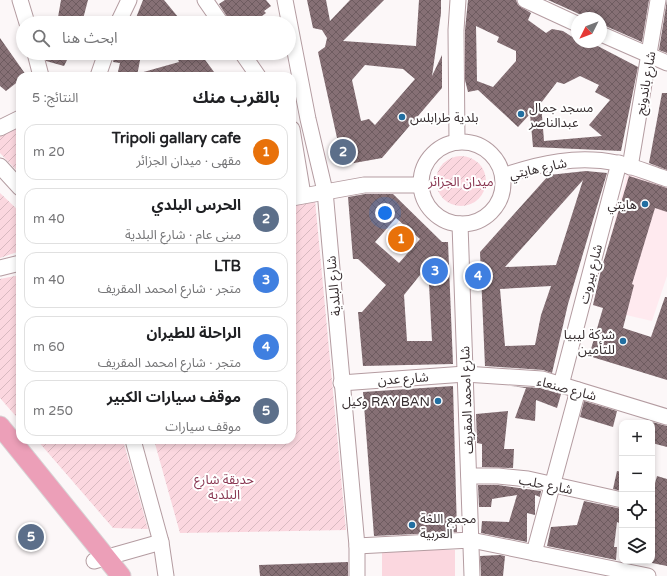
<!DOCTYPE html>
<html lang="ar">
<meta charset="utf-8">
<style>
body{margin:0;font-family:"Varela Round","Noto Sans Arabic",sans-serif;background:#f6f6f6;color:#202124;direction:rtl}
.controls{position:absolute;right:12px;bottom:12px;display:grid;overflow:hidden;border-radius:8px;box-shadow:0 2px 6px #0003}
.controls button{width:36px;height:36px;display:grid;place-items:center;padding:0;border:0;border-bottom:1px solid #e0e0e0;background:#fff;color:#202124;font:20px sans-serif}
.compass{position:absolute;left:571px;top:12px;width:36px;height:36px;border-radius:50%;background:#fff;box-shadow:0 2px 6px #0003;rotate:228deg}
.you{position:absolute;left:385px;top:213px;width:14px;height:14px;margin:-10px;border:3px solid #fff;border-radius:50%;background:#1a73e8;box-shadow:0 0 0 6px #1a73e833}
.badge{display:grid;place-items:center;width:26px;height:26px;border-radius:50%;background:#1a73e8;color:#fff;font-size:13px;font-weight:700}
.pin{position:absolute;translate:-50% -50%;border:2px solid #fff;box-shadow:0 1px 4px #0006}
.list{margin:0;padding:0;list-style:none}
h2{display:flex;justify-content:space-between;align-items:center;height:52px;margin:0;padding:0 16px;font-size:17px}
h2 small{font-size:13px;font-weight:400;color:#757577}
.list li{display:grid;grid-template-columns:26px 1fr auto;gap:12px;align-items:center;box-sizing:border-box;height:56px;margin:0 8px 8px;padding:0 8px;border:1px solid #e0e0e0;border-radius:12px}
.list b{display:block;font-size:15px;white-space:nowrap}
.list p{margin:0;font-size:13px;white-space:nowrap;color:#757577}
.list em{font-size:13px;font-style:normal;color:#757577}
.icon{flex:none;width:22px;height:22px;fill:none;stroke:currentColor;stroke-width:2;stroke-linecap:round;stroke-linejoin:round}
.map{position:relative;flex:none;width:667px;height:576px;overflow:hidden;direction:ltr}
.search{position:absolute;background:#fff;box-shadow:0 2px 6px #0003;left:16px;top:16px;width:280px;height:44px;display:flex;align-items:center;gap:10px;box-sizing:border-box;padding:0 14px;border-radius:22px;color:#757577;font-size:15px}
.panel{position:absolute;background:#fff;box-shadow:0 2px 6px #0003;left:16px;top:72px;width:280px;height:372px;border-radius:12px;direction:rtl}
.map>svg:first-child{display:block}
</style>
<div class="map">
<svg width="667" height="576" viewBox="0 0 667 576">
<defs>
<pattern id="garden-furrows" width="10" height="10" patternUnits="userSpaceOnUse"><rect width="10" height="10" fill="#fbd7df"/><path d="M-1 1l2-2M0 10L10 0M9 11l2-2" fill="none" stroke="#d8b9c0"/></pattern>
<pattern id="building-cross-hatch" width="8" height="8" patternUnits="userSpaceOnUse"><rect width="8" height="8" fill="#867075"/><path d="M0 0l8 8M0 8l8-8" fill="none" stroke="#6e5c60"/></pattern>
</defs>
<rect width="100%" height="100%" fill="#fcf7f8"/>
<path fill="#ffeaef" d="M628,169L667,182V276L652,321L626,315L593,305Z"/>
<rect fill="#fbd7df" x="382" y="550" width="73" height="26"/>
<g fill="url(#garden-furrows)">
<path d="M20,123V174L0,153V134Z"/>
<circle cx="461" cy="181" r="25"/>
<path d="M0,193L20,212V251L0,258Z"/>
<path d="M315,200L346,530L180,533L154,440H292V205Z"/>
<path d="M20,275V421L0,398V279Z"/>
<path d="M37,440H123L148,529L113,528Z"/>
</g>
<g fill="url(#building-cross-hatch)" fill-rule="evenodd">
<path d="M61,0H88L83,19H74L73,23H57Z"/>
<path d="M143,0H164L183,23H134Z"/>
<path d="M225,0H266L271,6L264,11L266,13L262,16L268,23H231L219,4Z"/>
<path d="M307,0H326L330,21L350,0H384L343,41L416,46L419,0H441V13L432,76L442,55V88L382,158L343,165L318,52L325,47L327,38L322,30L313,28ZM365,65L403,69L415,79L375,125L369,119L361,121L352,80Z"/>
<path d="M468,0H516L518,5L531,13L528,20L546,33L552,29L563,31L577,40V42H590L638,67L621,151L533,147L530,114L518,127L478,90L468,92L465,80V30ZM476,26L499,37L497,42L516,51V61L493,87L477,81ZM580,76L599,85L595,92L610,100L589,125L602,136L544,141L541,103L557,82L564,84Z"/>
<path d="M548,0H649L642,42L601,24V18H588Z"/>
<path d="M667,0V53L659,50Z"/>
<path d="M0,38L26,75L20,76V80L6,91L0,86Z"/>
<path d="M44,53H62L69,56L64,66L46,61Z"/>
<path d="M115,53L141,55L137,76H117L120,63L113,62Z"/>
<path d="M175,53H200L217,76H140V73L179,62Z"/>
<path d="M662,93H667V170L649,163Z"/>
<path d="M586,171L607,173L568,304L552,373L543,370L485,366L480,252L549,175ZM583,180L556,265L505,267ZM551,286L541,315L535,345L505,346L500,289Z"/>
<path d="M629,176L667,188V212L655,208L632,284L634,285L623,328L651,337L665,297H667V380L589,356L603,308L593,305L601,270Z"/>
<path d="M365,194H393L442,242H448L453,364L363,366L358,312H362L386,285L358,259H353L348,197ZM396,218L420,239L399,263L375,242ZM428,265L432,341H407L404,295Z"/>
<path d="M453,386L457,532L374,536L363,392Z"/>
<path d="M511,386L540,388L561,394L557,408L536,400L535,421L515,418L526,388Z"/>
<path d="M584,401L617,411L613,427L580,417Z"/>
<path d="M508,411L504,449H514L513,468L482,467V444L477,443L476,414Z"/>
<path d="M652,422L667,426V447L652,443Z"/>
<path d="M617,471L622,472V491L613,489Z"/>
<path d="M657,476L667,479V566L652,563V494Z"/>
<path d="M478,485H498L541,491L540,497L535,495V515L527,513V542L481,533L482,521L509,522L517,495L492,499L491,507H479Z"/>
<path d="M584,501L622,509V524L617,522L614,547H617L616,560L547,546L551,527L577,525Z"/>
<path d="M500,555L505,556L503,576H481L480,556Z"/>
<path d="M348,562V576H260L259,565Z"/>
</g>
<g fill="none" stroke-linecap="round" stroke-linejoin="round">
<defs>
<g id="minor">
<path d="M20,0L27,23"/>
<path d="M205,0L221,23"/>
<path d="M285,0L308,119L325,191L357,546V576"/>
<path d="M525,0L577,24"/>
<path d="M118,23L129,0"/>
<path d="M601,34L667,63"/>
<path d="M35,53L41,76"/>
<path d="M242,53L258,76"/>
<path d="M98,76L106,53"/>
<path d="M0,128L20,118"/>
<path d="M292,129L303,195"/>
<path d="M457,142L456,30L458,0"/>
<circle cx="462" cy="183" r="41"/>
<path d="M0,166L20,188"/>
<path d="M630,167L658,0"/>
<path d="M503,176C540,163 578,155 617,163C634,166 651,174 667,179"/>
<path d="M292,198L364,185H422"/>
<path d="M460,224L472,576"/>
<path d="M0,268L20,263"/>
<path d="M341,383L465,374L542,379L667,417"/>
<path d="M561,385L619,163"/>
<path d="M133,440L161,542L166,576"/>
<path d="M469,476H498L528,479L622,500"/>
<path d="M357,546L471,540L648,576"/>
<path d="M534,553L578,390"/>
<path d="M94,561L161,542"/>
</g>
<path id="major" d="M0,426L121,576"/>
</defs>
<use href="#minor" stroke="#b49ca1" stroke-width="17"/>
<use href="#major" stroke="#d7d5d6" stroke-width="21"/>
<use href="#minor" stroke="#fff" stroke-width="15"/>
<use href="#major" stroke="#ec9fb8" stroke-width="19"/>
</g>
<g fill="#226fa1" stroke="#fff" stroke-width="1.5">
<circle cx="521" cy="114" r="4"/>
<circle cx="402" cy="117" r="4"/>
<circle cx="645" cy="204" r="4"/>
<circle cx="623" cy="341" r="4"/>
<circle cx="438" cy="401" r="4"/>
<circle cx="412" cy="525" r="4"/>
</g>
<g text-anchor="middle" stroke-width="4" stroke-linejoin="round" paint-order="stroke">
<g font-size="13" fill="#372e30" stroke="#fff">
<text transform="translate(645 83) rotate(-80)" y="5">شارع باندونج</text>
<text transform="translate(538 168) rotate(-12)" y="5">شارع هايتي</text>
<text transform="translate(590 274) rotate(-76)" y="5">شارع بيروت</text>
<text transform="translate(333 286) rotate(-95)" y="5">شارع البلدية</text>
<text transform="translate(403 378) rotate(-4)" y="5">شارع عدن</text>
<text transform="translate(567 388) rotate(15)" y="5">شارع صنعاء</text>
<text transform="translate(466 400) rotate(-92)" y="5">شارع امحمد المقريف</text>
<text transform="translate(546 484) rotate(11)" y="5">شارع حلب</text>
</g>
<g font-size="13" fill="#372e30" stroke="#fff" text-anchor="start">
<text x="529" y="112">مسجد جمال<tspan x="529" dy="15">عبدالناصر</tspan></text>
<text x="410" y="122">بلدية طرابلس</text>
<text x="637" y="209" text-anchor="end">هايتي</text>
<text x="615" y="339" text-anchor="end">شركة ليبيا<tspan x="615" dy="15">للتأمين</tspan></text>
<text x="430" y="406" text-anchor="end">وكيل RAY BAN</text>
<text x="420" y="523">مجمع اللغة<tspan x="420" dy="15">العربية</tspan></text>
</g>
<g font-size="13" fill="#893651" stroke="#fff">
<text x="461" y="186">ميدان الجزائر</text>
<text x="224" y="484">حديقة شارع<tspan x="224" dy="15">البلدية</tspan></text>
</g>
</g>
</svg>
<div class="controls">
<button>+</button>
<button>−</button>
<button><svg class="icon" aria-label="locate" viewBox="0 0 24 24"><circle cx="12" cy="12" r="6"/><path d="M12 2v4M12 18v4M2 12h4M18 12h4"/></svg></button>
<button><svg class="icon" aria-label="layers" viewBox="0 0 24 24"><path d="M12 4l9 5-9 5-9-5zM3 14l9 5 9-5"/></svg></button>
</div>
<svg class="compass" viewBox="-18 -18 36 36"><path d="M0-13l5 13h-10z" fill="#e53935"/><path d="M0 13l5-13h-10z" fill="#757577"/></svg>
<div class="you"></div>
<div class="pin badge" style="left:401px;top:239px;background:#e8710a">1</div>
<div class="pin badge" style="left:343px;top:152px;background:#5c6f8a">2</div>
<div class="pin badge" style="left:435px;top:271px;background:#3f7fe0">3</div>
<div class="pin badge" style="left:478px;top:276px;background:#3f7fe0">4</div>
<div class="pin badge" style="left:31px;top:537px;background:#5c6f8a">5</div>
<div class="search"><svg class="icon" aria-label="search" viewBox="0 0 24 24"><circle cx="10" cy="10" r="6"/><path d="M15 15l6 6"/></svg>ابحث هنا</div>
<section class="panel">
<h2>بالقرب منك<small>النتائج: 5</small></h2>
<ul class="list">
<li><span class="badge" style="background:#e8710a">1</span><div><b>Tripoli gallary cafe</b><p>مقهى · ميدان الجزائر</p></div><em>20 m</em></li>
<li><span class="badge" style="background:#5c6f8a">2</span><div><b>الحرس البلدي</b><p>مبنى عام · شارع البلدية</p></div><em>40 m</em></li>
<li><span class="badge" style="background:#3f7fe0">3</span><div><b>LTB</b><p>متجر · شارع امحمد المقريف</p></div><em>40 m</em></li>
<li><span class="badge" style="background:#3f7fe0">4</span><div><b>الراحلة للطيران</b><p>متجر · شارع امحمد المقريف</p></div><em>60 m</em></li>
<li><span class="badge" style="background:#5c6f8a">5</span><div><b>موقف سيارات الكبير</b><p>موقف سيارات</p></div><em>250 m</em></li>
</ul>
</section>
</div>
